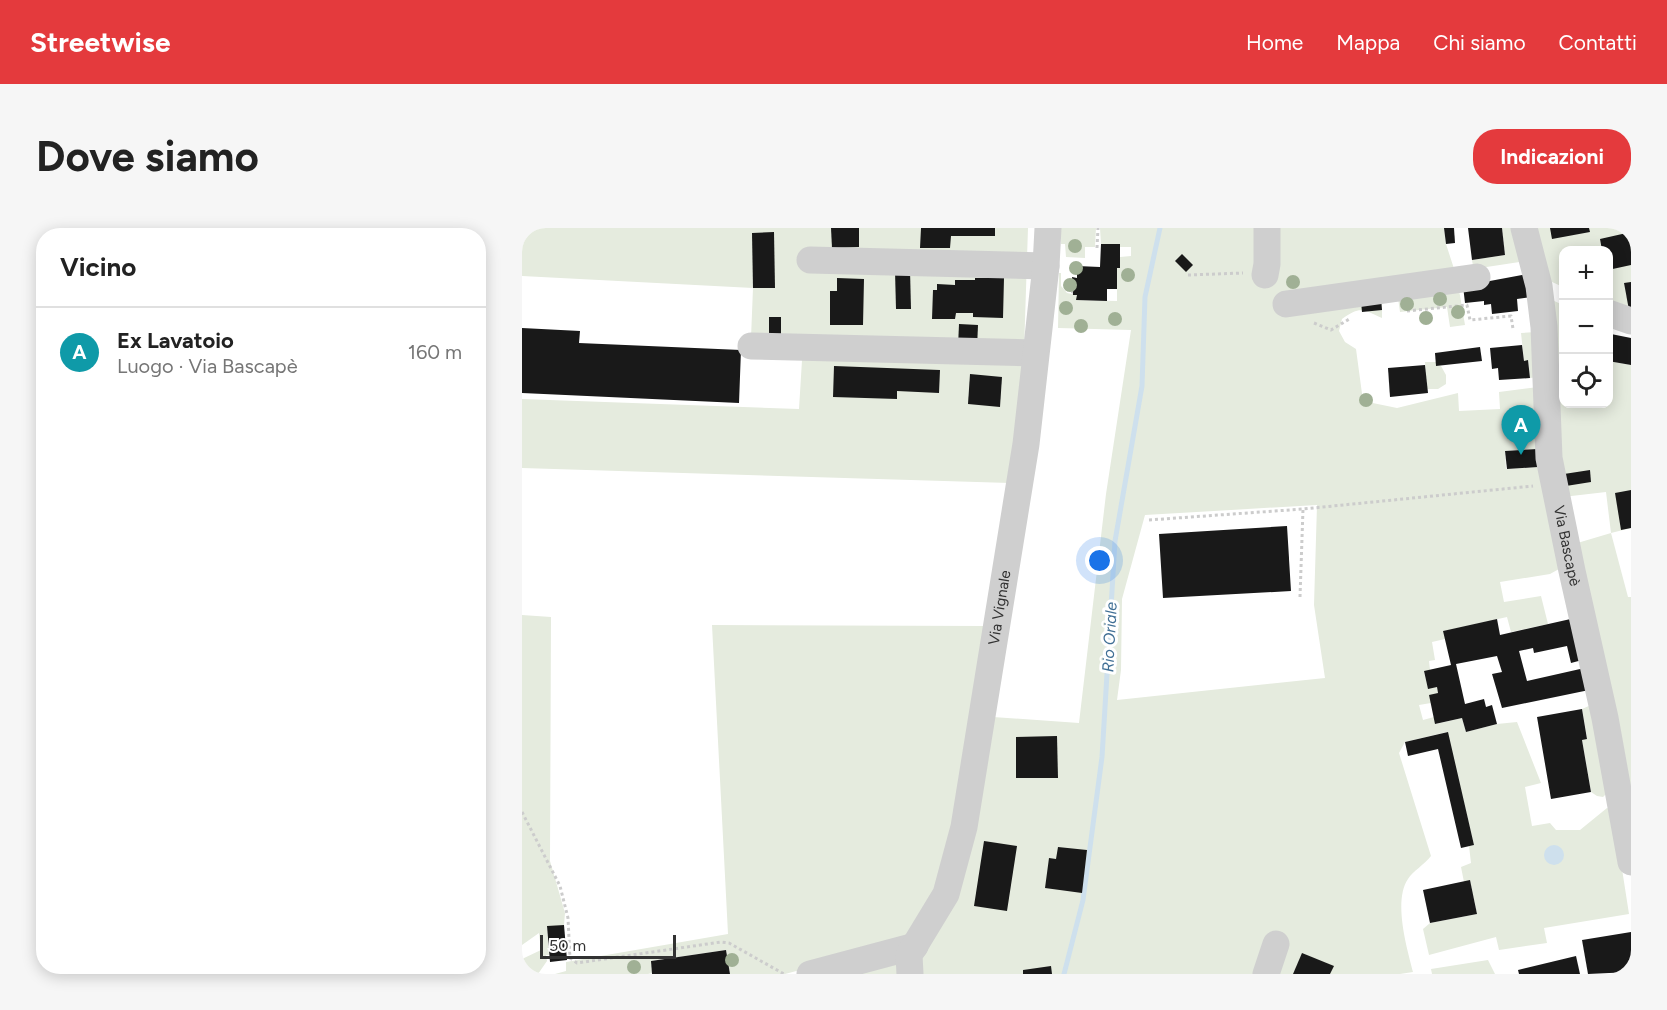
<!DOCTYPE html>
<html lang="it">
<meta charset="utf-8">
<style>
body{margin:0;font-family:Figtree,sans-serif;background:#f6f6f6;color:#222}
.controls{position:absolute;right:18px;top:18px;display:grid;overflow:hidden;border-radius:12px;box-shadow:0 3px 15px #0003}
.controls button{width:54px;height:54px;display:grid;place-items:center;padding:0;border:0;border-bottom:2px solid #e0e0e0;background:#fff;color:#222;font:30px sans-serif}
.scale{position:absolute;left:18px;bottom:15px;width:136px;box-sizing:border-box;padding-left:6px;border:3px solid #323232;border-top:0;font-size:16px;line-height:21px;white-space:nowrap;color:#323232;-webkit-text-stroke:4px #fff;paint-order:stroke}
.you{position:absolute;left:578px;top:333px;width:21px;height:21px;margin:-15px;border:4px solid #fff;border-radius:50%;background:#1a73e8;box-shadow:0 0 0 9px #1a73e833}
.badge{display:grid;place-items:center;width:39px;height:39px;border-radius:50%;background:#e43a3d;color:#fff;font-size:20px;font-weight:700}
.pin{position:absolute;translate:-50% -50px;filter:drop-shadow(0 2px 3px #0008)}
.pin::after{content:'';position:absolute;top:32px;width:21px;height:18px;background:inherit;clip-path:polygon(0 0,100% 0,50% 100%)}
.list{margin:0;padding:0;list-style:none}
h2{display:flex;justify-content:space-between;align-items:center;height:78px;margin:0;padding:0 24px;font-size:26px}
h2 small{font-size:20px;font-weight:400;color:#767676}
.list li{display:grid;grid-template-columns:39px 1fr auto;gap:18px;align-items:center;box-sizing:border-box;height:90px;padding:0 24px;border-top:2px solid #e0e0e0}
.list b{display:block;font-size:22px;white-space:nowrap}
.list p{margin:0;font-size:20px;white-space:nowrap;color:#767676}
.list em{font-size:20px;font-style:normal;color:#767676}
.icon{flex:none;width:33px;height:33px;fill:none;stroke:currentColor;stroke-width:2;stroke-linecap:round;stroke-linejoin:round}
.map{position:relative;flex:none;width:1109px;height:746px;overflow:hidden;border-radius:24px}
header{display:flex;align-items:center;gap:36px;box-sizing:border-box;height:84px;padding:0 30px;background:#e43a3d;color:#fff}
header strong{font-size:28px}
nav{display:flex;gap:33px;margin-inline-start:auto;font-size:21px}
.intro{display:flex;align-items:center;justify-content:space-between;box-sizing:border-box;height:144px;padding:0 36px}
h1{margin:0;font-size:42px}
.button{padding:15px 27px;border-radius:24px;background:#e43a3d;color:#fff;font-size:21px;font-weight:700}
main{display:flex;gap:36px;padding:0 36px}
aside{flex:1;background:#fff;border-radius:24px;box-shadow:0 3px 15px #0003}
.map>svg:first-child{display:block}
</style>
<header>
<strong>Streetwise</strong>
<nav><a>Home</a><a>Mappa</a><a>Chi siamo</a><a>Contatti</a></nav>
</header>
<div class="intro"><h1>Dove siamo</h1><a class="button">Indicazioni</a></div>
<main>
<aside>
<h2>Vicino<small></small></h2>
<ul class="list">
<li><span class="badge" style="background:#0f9aa8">A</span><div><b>Ex Lavatoio</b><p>Luogo · Via Bascapè</p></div><em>160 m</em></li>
</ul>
</aside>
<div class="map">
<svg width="1109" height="746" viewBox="0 0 1109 746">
<rect width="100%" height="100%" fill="#fff"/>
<g fill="#e5ebde" fill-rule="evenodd">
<path d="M0,0H506L502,123L488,255L0,240V171L277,181L281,116L229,110L231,60L0,48Z"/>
<path d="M539,0H574L573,19H563V30L544,29L543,16H539Z"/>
<path d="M578,0H922L924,16L935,50L943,97L928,99L925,79L878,84L876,70L860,72V90C842,82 839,77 820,91L817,103L823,114L834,121L841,173L875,180L936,165L937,183L978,181L977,164L1016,159L1015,221L983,223L984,241L1016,239L1037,341L1028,346L978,354L982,374L1019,368L1026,396L989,404L985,389L922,403L923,411L910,414L913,432L907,433L908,442L902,444L906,460L915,459L916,465L909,475L897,477L901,492L912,489L914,496L940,490L944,504L975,496L995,494L1019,555L1003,559L1010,598L1028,595L1034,602H1058L1085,580L1091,583L1107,686L1022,700L1025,715L977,722L974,709L907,727L901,701L908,695L955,686L948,653L942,654L939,639L949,635L947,618L952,617L925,504L883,514L877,525L909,628C902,637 891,643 886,651C871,673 885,720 891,744L878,746H394L471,489L557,495L584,266L609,102L536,100L537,45H539V58L545,65L555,67V72L595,73V40H598V29L609,28V19H598V16H579ZM795,277L792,377L803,450L595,472L599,442L600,371L623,287Z"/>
<path d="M980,0H1000L1004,33L958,40L951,38L950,32L983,27Z"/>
<path d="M1008,0H1109V88L1087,80L1086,22H1042L1041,59L1017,48Z"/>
<path d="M1028,71L1041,77L1042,176H1086L1087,133L1109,137V300L1089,305L1106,369H1109V599L1052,316L1089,305L1084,264L1032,270Z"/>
<path d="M1014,104L1017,149L1008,150L1006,133H1002L999,105Z"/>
<path d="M903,134H914V138H919L924,147V156L916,161H905Z"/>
<path d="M0,387L29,389L28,633L43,685L42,697L25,699L27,727H24L25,733L16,746H0V731L19,722L17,705L0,717Z"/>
<path d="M190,397L462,398L427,638L387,713L263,746H208L204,722L129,733L130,745L126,746H33L44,743V734L206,706Z"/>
<path d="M1069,477L1087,563L1081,569L1075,568L1069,564L1060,512L1065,510L1060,481Z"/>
<path d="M378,727L384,746H305Z"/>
<path d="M966,732L973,746H910L909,741Z"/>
</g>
<circle fill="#cee0ed" cx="1032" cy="627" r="10"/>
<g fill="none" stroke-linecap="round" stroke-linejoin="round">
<path stroke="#cee0ed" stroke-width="5" d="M542,746L561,672L580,529L593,313L620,158L623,69L638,0"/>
</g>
<g fill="#191919">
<path d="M309,0H337V19L310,20Z"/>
<path d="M399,0H473V8H429L428,20H398Z"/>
<path d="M922,0H932L933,15L924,16Z"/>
<path d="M946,0H980L983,27L950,32Z"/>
<path d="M1028,0H1067L1068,4L1030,11Z"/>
<path d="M252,4L253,60H231L230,5Z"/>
<path d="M1109,4V37L1086,42V22H1080L1078,11Z"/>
<path d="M579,16H598V40H595V61H585V73L554,72L555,67H551L550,49L555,50V38L578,39Z"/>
<path d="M660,26L671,37L664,44L653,33Z"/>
<path d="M388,42L389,81H374L373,43Z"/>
<path d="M1006,46L1010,69L995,71L996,83L970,86L969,76L962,77V73L943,75L941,58Z"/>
<path d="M315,50L342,51L341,97H308V63H315Z"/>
<path d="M453,50H482L481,90L451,89V85H434L433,91H410L411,62H415V56L433,57V52H453Z"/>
<path d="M1109,54V82H1107L1102,55Z"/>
<path d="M859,71L860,82L840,84L839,74Z"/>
<rect x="247" y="89" width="12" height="23"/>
<path d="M437,96L456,97L455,120L436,119Z"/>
<path d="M0,100L58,103L57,115L219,122L217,175L0,165Z"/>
<path d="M1089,106L1109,110V137L1086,133Z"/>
<path d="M1000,117L1002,133L1006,132L1008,150L977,152L976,140L970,141L968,120Z"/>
<path d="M958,119L960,133L914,138L913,125Z"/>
<path d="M903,137L906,165L868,169L866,140Z"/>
<path d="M312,138L418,142L417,165L375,163V171L311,169Z"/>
<path d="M448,146L480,149L478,179L446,176Z"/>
<path d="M1015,221L1016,239L985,241L983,223Z"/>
<path d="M1068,242L1069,254L1044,258L1042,246Z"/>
<path d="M1109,262V300L1099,302L1093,265Z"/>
<path d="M765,298L769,363L641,370L637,306Z"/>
<path d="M1053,390L1064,431L1049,435L1045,418L1012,425L1011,420L997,423L1005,453L1067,439L1072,461L980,480L970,446L980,444L975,428L934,436L943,476L962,471L964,479L970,477L975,496L944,504L940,490L913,496L907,467L916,465L915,459L906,461L902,443L929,437L921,403L975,391L978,407Z"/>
<path d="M1060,481L1065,511L1060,512L1069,564L1029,571L1015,489Z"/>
<path d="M926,504L952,617L939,620L916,521L886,528L883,514Z"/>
<path d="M535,508L536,550H494V509Z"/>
<path d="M462,613L495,618L485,683L452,678Z"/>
<path d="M536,619L565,622L560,665L523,660L527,630L534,631Z"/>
<path d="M948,652L955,686L908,695L901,662Z"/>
<path d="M42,697L45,732L28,734L25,698Z"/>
<path d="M1109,704V744L1066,746L1060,712Z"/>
<path d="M204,722L208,746H130L129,733Z"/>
<path d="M780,725L812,738L808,746H771Z"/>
<path d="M1054,728L1058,746H997L996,742Z"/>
<path d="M529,738L530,746H501V742Z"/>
</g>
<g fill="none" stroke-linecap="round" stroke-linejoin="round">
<g stroke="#ccc" stroke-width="3" stroke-dasharray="3 3" stroke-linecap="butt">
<path d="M575,20L576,0"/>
<path d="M666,47L721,45"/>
<path d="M544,61L551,64"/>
<path d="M885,83L945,77L948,92L989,88L991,101"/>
<path d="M792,95L809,102L829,90"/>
<path d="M627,292L781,281L1011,258"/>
<path d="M778,369L781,281"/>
<path d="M0,584L38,658L46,690L48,730L55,735L199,714L207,715L262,746"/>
</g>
<g stroke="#cfcfcf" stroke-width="27">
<path id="s1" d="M1002,0L1017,58L1022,99L1027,230L1050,343L1083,490L1109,634"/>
<path d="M288,32L524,38"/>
<path d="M743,47L745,36V0"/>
<path d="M764,76L955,49"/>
<path d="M1086,85L1109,93"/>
<path d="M229,118L513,125"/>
<path d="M288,746L393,718"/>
<path id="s2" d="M388,746L387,727L424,666L442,599L504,216L524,38L526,0"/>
<path d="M744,746L754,716"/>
</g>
</g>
<g fill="#a0b095">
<circle cx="553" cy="18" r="7"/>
<circle cx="554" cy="40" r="7"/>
<circle cx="606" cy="47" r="7"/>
<circle cx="771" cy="54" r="7"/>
<circle cx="548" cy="57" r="7"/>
<circle cx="918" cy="71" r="7"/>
<circle cx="885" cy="76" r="7"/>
<circle cx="544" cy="80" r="7"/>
<circle cx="936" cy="84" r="7"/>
<circle cx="904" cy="90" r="7"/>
<circle cx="593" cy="91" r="7"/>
<circle cx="559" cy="98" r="7"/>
<circle cx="844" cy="172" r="7"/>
<circle cx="210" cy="732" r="7"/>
<circle cx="112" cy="739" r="7"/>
</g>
<g text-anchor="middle" stroke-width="6" stroke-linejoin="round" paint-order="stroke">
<g font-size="15" fill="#323232" stroke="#fff">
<text dy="5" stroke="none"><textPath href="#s1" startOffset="322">Via Bascapè</textPath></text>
<text dy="5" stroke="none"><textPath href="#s2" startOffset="382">Via Vignale</textPath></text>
</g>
<g font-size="16" font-style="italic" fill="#406f95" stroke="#fff">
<text transform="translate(587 409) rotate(-87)" y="6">Rio Oriale</text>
</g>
</g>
</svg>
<div class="controls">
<button>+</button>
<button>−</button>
<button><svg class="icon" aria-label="locate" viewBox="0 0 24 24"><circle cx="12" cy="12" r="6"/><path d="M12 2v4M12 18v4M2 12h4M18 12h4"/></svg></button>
</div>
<div class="scale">50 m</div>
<div class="you"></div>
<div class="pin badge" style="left:999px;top:227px;background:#0f9aa8">A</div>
</div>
</main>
